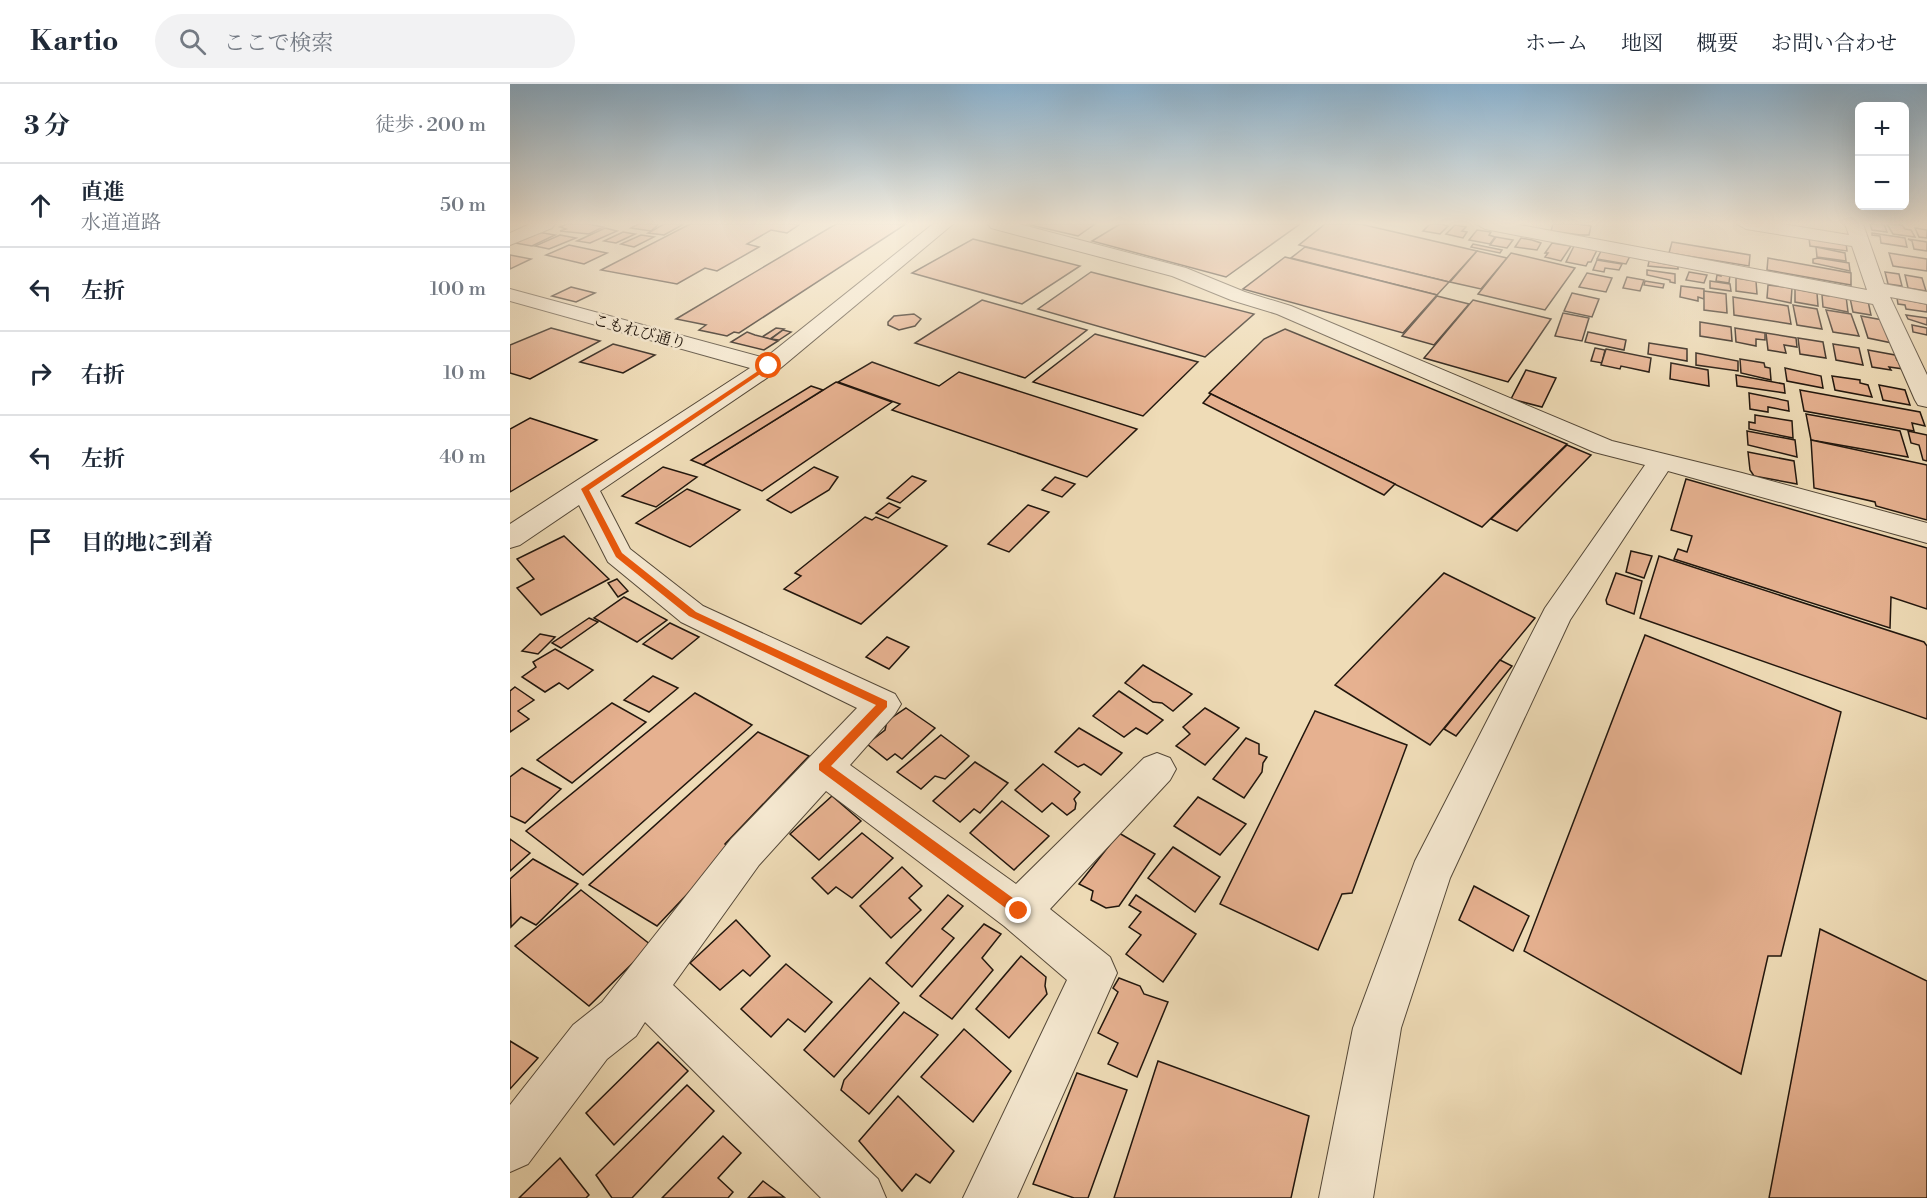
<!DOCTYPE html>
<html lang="ja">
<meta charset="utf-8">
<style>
body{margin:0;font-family:"Libre Bodoni","Noto Serif JP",serif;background:#f2f2f3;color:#1f2937}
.controls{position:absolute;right:18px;top:18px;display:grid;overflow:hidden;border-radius:9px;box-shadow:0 6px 24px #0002}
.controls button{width:54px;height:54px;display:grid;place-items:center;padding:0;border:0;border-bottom:2px solid #e0e1e3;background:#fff;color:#1f2937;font:30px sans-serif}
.stop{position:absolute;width:18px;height:18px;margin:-14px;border:4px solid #ea580c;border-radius:50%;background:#fff}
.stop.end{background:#ea580c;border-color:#fff;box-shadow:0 2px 6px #0008}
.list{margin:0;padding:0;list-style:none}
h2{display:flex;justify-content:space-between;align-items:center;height:78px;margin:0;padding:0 24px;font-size:26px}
h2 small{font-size:20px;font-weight:400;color:#747a83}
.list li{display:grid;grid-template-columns:39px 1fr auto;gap:18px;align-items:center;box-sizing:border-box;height:84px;padding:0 24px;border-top:2px solid #e0e1e3}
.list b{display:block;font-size:22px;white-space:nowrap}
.list p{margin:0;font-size:20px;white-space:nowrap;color:#747a83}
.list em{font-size:20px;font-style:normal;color:#747a83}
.icon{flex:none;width:33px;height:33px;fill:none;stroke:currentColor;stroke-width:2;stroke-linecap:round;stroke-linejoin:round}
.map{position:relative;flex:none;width:1417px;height:1114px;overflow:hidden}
header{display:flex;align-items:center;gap:36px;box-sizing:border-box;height:84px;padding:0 30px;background:#fff;border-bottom:2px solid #e0e1e3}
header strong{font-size:28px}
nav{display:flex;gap:33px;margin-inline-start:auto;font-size:21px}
.search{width:420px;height:54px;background:#f2f2f3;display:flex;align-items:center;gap:15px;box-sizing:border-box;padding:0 21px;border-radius:33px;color:#747a83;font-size:22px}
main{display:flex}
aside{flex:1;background:#fff}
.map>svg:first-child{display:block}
</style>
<header>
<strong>Kartio</strong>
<div class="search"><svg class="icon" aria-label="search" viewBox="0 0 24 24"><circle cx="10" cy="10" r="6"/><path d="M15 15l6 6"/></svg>ここで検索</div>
<nav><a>ホーム</a><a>地図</a><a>概要</a><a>お問い合わせ</a></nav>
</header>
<main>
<aside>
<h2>3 分<small>徒歩 · 200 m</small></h2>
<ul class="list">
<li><svg class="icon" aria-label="ahead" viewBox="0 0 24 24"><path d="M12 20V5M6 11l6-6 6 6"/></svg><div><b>直進</b><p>水道道路</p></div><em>50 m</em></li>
<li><svg class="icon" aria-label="left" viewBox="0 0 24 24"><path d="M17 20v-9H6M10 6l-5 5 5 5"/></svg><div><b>左折</b></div><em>100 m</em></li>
<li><svg class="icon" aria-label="right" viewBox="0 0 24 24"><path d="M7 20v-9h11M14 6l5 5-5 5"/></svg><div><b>右折</b></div><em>10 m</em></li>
<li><svg class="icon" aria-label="left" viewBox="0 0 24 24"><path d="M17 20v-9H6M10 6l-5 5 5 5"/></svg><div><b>左折</b></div><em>40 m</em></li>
<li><svg class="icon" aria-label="arrive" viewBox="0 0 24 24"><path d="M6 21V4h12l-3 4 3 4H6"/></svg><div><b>目的地に到着</b></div></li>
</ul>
</aside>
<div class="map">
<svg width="1417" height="1114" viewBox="0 0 1417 1114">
<rect width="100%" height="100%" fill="#efdcb7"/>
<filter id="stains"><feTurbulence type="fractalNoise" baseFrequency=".00333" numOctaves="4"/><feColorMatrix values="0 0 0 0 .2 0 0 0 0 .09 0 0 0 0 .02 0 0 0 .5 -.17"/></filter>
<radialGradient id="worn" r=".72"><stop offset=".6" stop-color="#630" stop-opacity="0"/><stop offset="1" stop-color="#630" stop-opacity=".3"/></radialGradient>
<g fill="#e6b190" stroke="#21160d" stroke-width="1.5">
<path d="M57,140H78L93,143L79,150L50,147L56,145L50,143Z"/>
<path d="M128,140H149L141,147L121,144Z"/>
<path d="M154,140H174L154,151L138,149Z"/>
<path d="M180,140H290L277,149L261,146L237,160L249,163L207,187L195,184L167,200L91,186Z"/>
<path d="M326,140H396L229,249L224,248L217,252L189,246L196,241L166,235Z"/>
<path d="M516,140H585L568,152Z"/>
<path d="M610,140H790L716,193L582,157Z"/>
<path d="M815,140H850L967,167L939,198L789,161Z"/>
<path d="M920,140H931L938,142L930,150L913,147Z"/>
<path d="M1043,140H1066L1081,142L1079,151H1070L1041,147Z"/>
<path d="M1360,140H1374L1377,148L1362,146Z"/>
<path d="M1377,140L1392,141L1395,145L1401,146L1405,153L1383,150Z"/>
<path d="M945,141L956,143L952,147L957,148L953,154L936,150Z"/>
<path d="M95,144L107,147L80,159L67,157Z"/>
<path d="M1405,144L1417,146V154L1409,153Z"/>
<path d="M967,146L981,148L979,151L985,153L980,160L959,156Z"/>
<path d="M28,148L45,151L22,162L5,159Z"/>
<path d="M113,148L125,150L106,159L94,157Z"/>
<path d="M1362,149L1395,154L1397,163L1371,159L1370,152L1362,151Z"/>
<path d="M50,151L66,154L39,165L25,162Z"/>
<path d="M131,151L144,153L124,163L111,160Z"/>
<path d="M986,153L1003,156L997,164L980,161Z"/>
<path d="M1011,154L1022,156L1031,159L1027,166L1005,163Z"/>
<path d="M1299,154L1336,159L1337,167L1300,162Z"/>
<path d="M463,155L570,182L512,220L402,189Z"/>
<path d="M1398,155L1417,158V167L1404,165L1402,157Z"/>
<path d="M1162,158L1240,171L1239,182L1159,169Z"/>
<path d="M1042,159L1061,162L1051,177L1035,173L1038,169H1035Z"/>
<path d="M963,160L992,166L990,169L961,163Z"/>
<path d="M59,161L97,169L74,180L36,171Z"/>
<path d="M1064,162L1087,166L1081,178H1078L1076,182L1056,178Z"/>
<path d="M795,163L939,198L927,211L781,174Z"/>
<path d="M1306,163L1335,169L1336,177L1307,173Z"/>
<path d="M967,167L997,174L971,205L940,198Z"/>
<path d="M1091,167L1120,172L1116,180L1087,175Z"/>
<path d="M1001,169L1065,184L1035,226L968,210Z"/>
<path d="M1379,169L1417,175V187L1383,182Z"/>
<path d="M0,171L21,175L0,185Z"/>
<path d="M775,173L927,211L893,249L733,205Z"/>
<path d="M1258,174L1341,189V201L1257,186Z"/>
<path d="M1308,174L1339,179L1340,187L1303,179V175Z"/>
<path d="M1087,176L1112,180L1109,186L1095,184L1094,188L1083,186Z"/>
<path d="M1139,177L1168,182V185L1138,182Z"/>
<path d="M1137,186L1165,190V199L1160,198V196L1137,191Z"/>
<path d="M581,188L744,230L695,273L528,225Z"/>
<path d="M1179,188L1197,191L1194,199L1176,196Z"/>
<path d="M1375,188L1389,190L1392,202L1378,200Z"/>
<path d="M1077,189L1102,194L1096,208L1069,203Z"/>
<path d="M1211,189L1220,191L1219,199L1206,197L1207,191L1211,192Z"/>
<path d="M1395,191L1412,194L1416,207L1398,204Z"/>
<path d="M1117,193L1134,196L1130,207L1113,204Z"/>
<path d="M1226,194L1246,197L1247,210L1226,207Z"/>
<path d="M1135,197L1154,200L1153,204L1134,201Z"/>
<path d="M1200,197L1220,200L1221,207L1200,204Z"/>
<path d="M1258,201L1282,204L1281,219L1257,214Z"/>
<path d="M1171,202L1194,205V215L1188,213V217L1170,213Z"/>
<path d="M61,203L85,209L66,218L42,212Z"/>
<path d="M1285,205L1307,209L1308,222L1285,218Z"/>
<path d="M1194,207L1216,210L1217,229L1194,226Z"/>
<path d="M1062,209L1089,215L1082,233L1054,227Z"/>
<path d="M1319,209L1336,212L1338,228L1313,223L1312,211L1319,212Z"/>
<path d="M927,212L959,220L924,261L892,252Z"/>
<path d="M1223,213L1278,222L1281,240L1224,231Z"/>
<path d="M1340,214L1358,217L1361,231L1343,228Z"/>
<path d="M1387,214L1417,220V228L1396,225L1395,221L1388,220Z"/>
<path d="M472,216L577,246L515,294L405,259Z"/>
<path d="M963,216L1041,235L998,298L914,274Z"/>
<path d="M1283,221L1307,225L1312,245L1287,241Z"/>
<path d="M1316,226L1341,230L1349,252L1323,248Z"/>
<path d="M1053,229L1079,234L1072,257L1045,252Z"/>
<path d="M404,230L411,235L405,242L389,246L378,241V238L384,232Z"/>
<path d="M1396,231L1417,234V241L1398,235Z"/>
<path d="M1351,232L1378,237L1382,259L1358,254Z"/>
<path d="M1190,238L1221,243L1222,257L1190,252Z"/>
<path d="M1402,241L1417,244V251L1403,248Z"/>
<path d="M41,244L90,257L20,295L0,289V261Z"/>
<path d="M266,244L274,245L260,255L252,253Z"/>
<path d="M1225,244L1255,249V256L1246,255V262L1226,258Z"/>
<path d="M775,245L1057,360L972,443L699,309L754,255Z"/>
<path d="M273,246L281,248L269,256L261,255Z"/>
<path d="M237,248L245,251L268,257L254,266L221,258Z"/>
<path d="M1078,248L1116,256L1114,266L1075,258Z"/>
<path d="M1256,249L1286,254L1287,263L1274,261L1276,269L1258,266Z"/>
<path d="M585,250L688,278L633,332L523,298Z"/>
<path d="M1288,254L1313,258L1316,274L1290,270Z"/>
<path d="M1139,259L1177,265V277L1138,270Z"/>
<path d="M103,260L145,271L113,289L70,278Z"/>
<path d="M1323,260L1349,264L1353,281L1326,276Z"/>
<path d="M1085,264L1095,266L1092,279L1081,277Z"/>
<path d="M1096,265L1141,274L1139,288L1111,282L1110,285L1091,281Z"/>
<path d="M1358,266L1385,271L1387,276L1391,277L1394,285L1379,283L1381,286L1362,283Z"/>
<path d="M1186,269L1228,277V287L1186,281Z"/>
<path d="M1230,275L1254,279L1255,283L1260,284L1261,296L1231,289Z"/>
<path d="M362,278L429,302L449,288L627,345L577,393L382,326L390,320L328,298Z"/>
<path d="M1161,279L1198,286L1199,302L1160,295Z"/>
<path d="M1275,284L1311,292L1313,304L1277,297Z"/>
<path d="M1016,286L1046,294L1032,323L1001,315Z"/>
<path d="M1226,291L1274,300L1275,309L1227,302Z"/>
<path d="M1322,292L1350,296V299L1358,301L1362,313L1325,306Z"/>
<path d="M326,298L382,318L252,407L193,381Z"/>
<path d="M1369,301L1395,306L1400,321L1373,316Z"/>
<path d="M301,302L313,306L193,381L181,376Z"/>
<path d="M1290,306L1410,328L1415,342L1402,339L1404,347L1294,327Z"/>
<path d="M1239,309L1278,317L1279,327L1258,323V328L1240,325Z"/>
<path d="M701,310L885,400L874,411L693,319Z"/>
<path d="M1296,330L1390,347L1398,373L1301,356Z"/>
<path d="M1245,331L1282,337L1283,354L1239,345V338L1245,339Z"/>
<path d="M20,334L87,356L0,408V345Z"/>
<path d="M1237,347L1285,356L1287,373L1238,361Z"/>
<path d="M1398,347L1417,351V377L1413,376L1409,361L1401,359Z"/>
<path d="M1301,356L1417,381V436L1366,422L1365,418L1304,404Z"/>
<path d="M1057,361L1081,371L1007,447L981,435Z"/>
<path d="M1238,368L1284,377L1287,400L1244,392L1240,386Z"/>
<path d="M153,383L187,393L146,423L112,412Z"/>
<path d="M304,383L328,393L319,406L281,429L257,416Z"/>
<path d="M402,392L416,397L390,419L377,414Z"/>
<path d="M545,393L565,400L552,413L532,406Z"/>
<path d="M1176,395L1417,464V525L1381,513L1380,544L1164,475L1168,465L1177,468L1182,452L1161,446Z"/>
<path d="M177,405L230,426L180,463L126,439Z"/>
<path d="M379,419L390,424L378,434L366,429Z"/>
<path d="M518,421L539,428L499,468L478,460Z"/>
<path d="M355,433L362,436L366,433L437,462L351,540L274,505L291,492L285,489Z"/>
<path d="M54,452L99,495L31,531L7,504L24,495L7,475Z"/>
<path d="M1121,467L1142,472L1134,494L1116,488Z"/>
<path d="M1149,472L1414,558L1417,562V635L1130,534Z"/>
<path d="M934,489L1025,534L920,661L825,601Z"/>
<path d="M1106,489L1132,497L1124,530L1097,520L1096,516Z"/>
<path d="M107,495L118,507L108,513L98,499Z"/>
<path d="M114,513L157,536L127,558L84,534Z"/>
<path d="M79,534L88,538L51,564L42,559Z"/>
<path d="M160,539L189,553L162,575L133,560Z"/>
<path d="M30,550L45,553L28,570L12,567Z"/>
<path d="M1135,551L1331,628L1271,872H1258L1231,990L1014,867Z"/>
<path d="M377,553L399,563L379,585L356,573Z"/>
<path d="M45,565L83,586L58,605L49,599L35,608L12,593L26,583L23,578Z"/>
<path d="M990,576L1002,582L946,652L934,645Z"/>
<path d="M633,581L682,610L663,627L652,619L643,618L615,599Z"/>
<path d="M143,592L168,604L139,628L114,616Z"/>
<path d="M5,603L24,616L8,627L19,635L0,648V607Z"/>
<path d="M609,607L653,636L637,650L626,644L614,653L583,632Z"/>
<path d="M185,609L242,641L73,791L16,747Z"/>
<path d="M102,619L136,638L62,699L27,676Z"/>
<path d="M396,624L425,644L392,675L385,670L377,676L357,660L375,646L377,637Z"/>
<path d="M695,624L729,644L695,681L666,662L680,650L673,643Z"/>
<path d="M805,627L897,661L842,809L832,810L808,866L710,820Z"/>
<path d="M569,644L612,669L591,691L574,680L568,683L545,668Z"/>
<path d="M248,648L299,672L215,760L220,765L147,842L79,801Z"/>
<path d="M431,651L459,672L435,695L425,692L411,705L387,688Z"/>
<path d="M736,654L749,660V670L757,673L753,679L752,688L734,714L703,695Z"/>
<path d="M465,678L498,699L470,729L464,725L450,738L423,717Z"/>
<path d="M533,680L570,708L564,715L566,719L565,725L557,731L542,719L532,728L505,706Z"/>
<path d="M12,684L51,705L15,739L0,732V693Z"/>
<path d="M322,712L351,737L309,776L280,750Z"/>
<path d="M688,713L736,740L710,771L664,742Z"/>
<path d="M492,717L539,752L504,786L460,749Z"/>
<path d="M352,749L383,774L342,814L326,803L318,810L302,794Z"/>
<path d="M609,749L645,770L609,822L596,824L581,816L583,807L569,800Z"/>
<path d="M0,755L20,769L0,787Z"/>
<path d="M663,763L710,793L685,828L638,794Z"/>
<path d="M23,775L68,800L26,841L11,833L1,843L0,795Z"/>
<path d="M392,783L412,802L399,814L411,826L381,854L350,822Z"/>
<path d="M964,802L1019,832L1003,867L949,836Z"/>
<path d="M71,806L141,861L79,922L5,862Z"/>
<path d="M438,811L453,822L432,845L444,854L402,903L376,879Z"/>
<path d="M626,811L686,850L653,898L616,870L631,851L619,843L631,828L619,821Z"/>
<path d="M226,836L260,872L240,892L233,886L210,906L180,879Z"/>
<path d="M474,840L491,850L472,874L483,886L442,935L410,912Z"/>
<path d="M1310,845L1417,897V1114H1259Z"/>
<path d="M511,872L536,893L535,902L537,910L499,954L466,925Z"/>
<path d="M276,880L322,918L295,948L278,935L261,953L231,925Z"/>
<path d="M360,894L389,919L324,993L294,966Z"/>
<path d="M609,894L630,902L634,910L658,918L627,993L598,980L608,959L588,949L608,908L603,904Z"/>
<path d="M394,928L428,951L359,1030L331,1006L334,996Z"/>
<path d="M454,945L501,987L463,1038L411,993Z"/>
<path d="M0,957L28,974L0,1005Z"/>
<path d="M148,958L178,987L104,1061L76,1029Z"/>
<path d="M648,977L799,1032L781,1114H604Z"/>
<path d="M567,989L617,1006L578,1114H564L523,1100Z"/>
<path d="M177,1001L204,1027L122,1114H102L86,1091Z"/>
<path d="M388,1012L444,1067L420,1099L406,1090L392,1107L349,1057Z"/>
<path d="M213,1052L231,1069L208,1094L223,1108L218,1114H152Z"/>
<path d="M50,1074L79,1111L76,1114H9Z"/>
<path d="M253,1097L274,1113L238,1114Z"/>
</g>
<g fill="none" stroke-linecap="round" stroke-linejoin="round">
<defs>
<g id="minor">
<path d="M20,140H45L42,144L0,161V149Z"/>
<path d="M423,140H443L267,287L90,407L120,465L193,522L385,610L391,620L385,630L340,681L506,800L634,674L647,669L660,674L666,685L660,696L540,825L600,873L607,889L507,1114H453L557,896L494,842L316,707L249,781L163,901L368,1095L376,1114H311L135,938L126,952L97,975L18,1080L0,1088V1021L63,941L92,918L221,755L347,624L171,538L98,478L69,421L10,461L0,464V440L240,284L0,217V205L255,274Z"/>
<path d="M478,140H509L676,184L735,208L781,222L1102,357L1232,389L1417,439V459L1158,387L1060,536L940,794L891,944L863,1114H809L843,944L905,777L1035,524L1135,381L1084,368L767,230L721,216L662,192L481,144Z"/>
<path d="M966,140H1005L1357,206L1342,162L1236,145L1227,140H1272L1339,151L1335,140H1353L1374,200L1417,208V220L1380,213L1417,291V323L1408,321L1405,316L1363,220L975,145Z"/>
</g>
</defs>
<use href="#minor" stroke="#544838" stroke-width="2"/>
<use href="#minor" fill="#f5e8d0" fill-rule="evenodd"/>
</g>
<linearGradient id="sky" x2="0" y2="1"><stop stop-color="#8bb6d6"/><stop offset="0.47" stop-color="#f8efdf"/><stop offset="1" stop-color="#f8efdf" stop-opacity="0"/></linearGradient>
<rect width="1417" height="296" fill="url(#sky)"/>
<path fill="#ea580c" d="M257,281L262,282L79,406L112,469L186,528L377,617V623L321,682L514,822L516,827L514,831L509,833L505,831L309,686V680L366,621L179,532L106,473L71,405Z"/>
<g text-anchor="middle" stroke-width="5" stroke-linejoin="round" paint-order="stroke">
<g font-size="16" fill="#21160d" stroke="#f5e8d0">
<text transform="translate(130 247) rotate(15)" y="6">こもれび通り</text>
</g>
</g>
<rect width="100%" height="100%" filter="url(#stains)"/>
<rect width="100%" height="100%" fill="url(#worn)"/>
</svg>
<div class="controls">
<button>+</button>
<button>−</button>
</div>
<div class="stop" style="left:259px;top:282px"></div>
<div class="stop end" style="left:509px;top:827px"></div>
</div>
</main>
